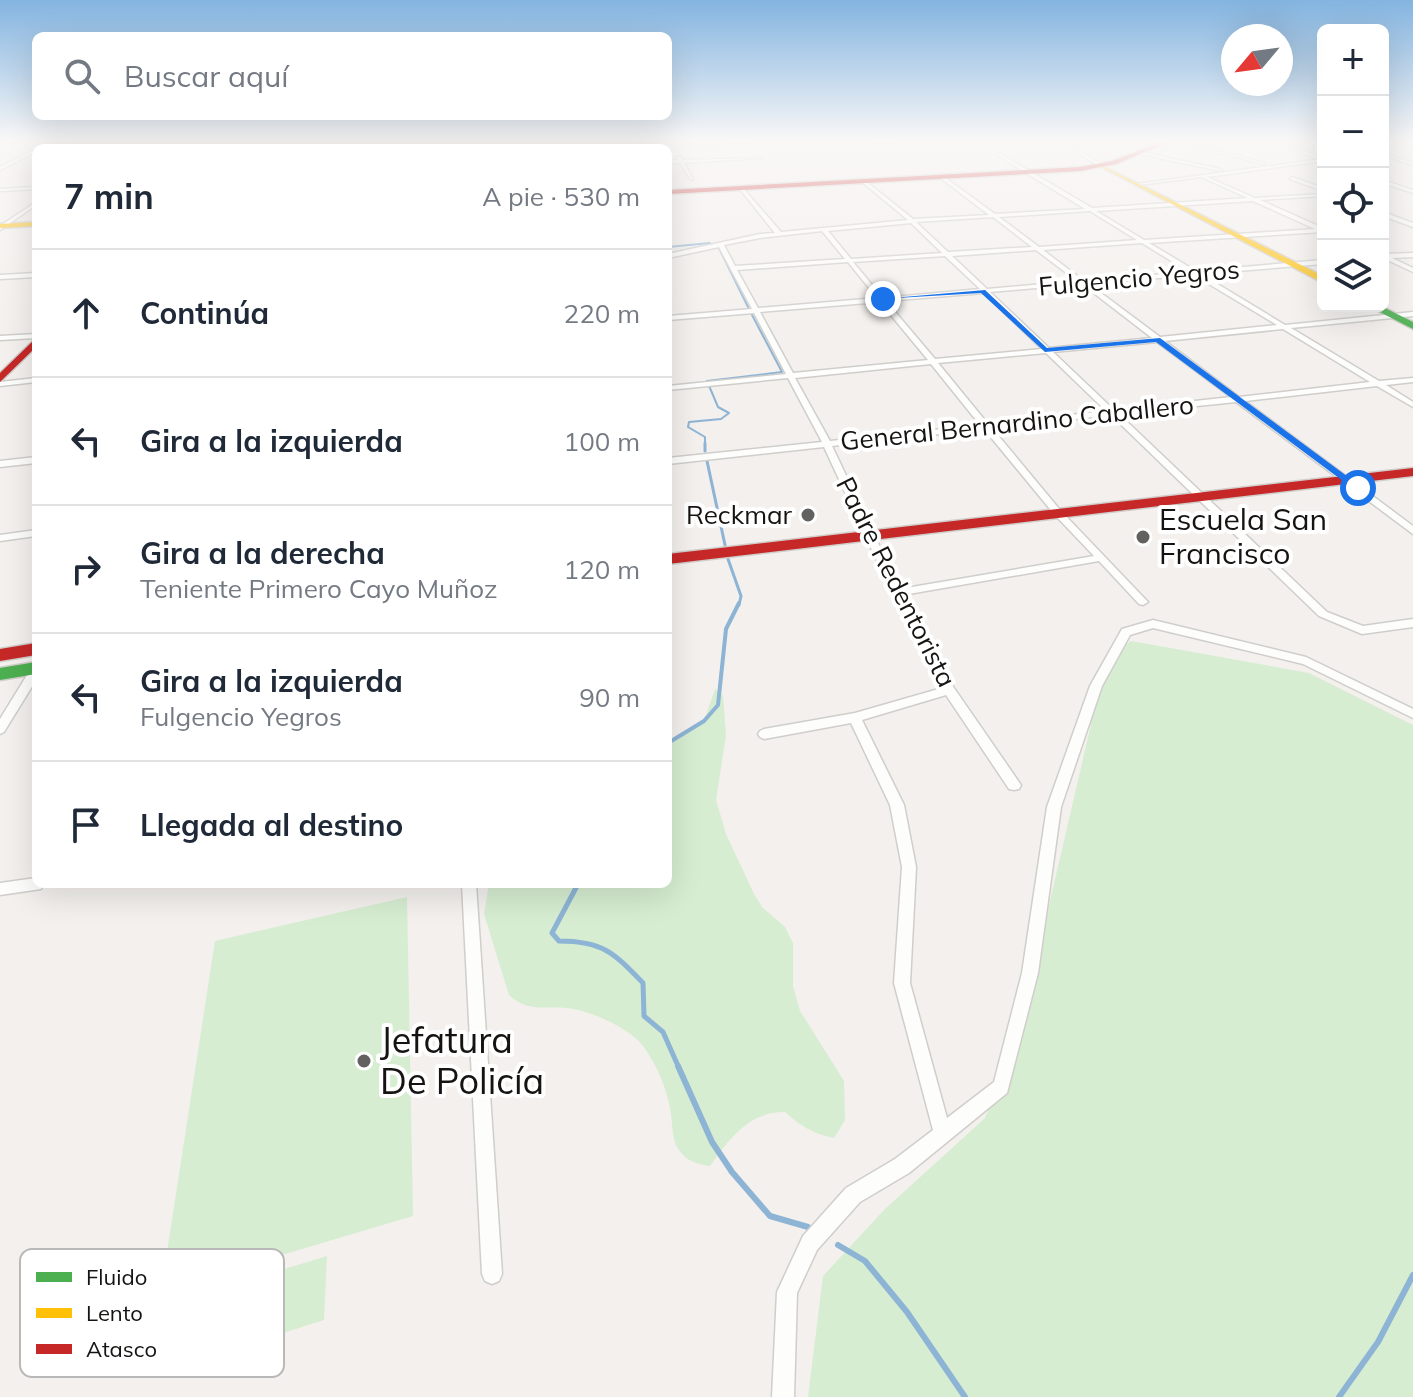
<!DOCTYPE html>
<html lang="es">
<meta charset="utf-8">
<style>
body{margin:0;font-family:Mulish,sans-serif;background:#f2f2f3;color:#1f2937}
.controls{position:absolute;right:24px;top:24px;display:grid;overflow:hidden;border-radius:12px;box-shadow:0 8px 32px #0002}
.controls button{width:72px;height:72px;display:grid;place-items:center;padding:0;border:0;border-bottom:2px solid #e0e1e3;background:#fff;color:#1f2937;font:40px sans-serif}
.compass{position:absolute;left:1221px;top:24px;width:72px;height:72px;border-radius:50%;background:#fff;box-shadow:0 8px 32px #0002;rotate:241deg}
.stop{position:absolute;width:24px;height:24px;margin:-18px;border:6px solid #1a73e8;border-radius:50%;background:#fff}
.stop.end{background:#1a73e8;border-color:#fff;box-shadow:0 2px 8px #0008}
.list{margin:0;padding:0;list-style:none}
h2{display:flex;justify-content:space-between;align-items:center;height:104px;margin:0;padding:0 32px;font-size:34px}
h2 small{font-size:26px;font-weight:400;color:#747a83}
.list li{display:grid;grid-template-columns:52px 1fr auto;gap:24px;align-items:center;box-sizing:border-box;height:128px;padding:0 32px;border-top:2px solid #e0e1e3}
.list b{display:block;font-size:30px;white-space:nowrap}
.list p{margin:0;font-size:26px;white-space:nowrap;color:#747a83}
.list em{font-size:26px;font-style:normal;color:#747a83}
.icon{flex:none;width:44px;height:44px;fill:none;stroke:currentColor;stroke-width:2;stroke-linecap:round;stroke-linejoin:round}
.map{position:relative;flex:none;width:1413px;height:1397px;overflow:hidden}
.search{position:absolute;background:#fff;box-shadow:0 8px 32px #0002;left:32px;top:32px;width:640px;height:88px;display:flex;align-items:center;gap:20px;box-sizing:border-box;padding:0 28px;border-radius:12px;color:#747a83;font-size:30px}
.panel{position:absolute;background:#fff;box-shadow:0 8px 32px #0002;left:32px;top:144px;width:640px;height:744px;border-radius:12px}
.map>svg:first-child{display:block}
</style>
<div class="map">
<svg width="1413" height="1397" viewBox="0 0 1413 1397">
<rect width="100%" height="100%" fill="#f3f0ed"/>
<g fill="#d6edd1">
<path d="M1131,641L1309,673L1413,725V1397H808L823,1276L884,1210L985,1118L1018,1039L1105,664L1113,654Z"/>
<path d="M715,689L723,696L726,735L716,800L726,834L754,894L762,907L785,927L793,943V986L800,1011L844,1081L845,1120L834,1138C813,1134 801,1126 785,1112C750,1111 729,1139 710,1166C698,1164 687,1162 679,1150C671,1140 673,1121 670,1108C666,1087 656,1063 643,1046C630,1028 589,1010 567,1008C544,1006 527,1012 509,995L484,914L489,884H668V746L704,721Z"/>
<path d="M407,897L413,1216L161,1291L215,941Z"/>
<path d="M327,1256L324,1320L211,1356L219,1289Z"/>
</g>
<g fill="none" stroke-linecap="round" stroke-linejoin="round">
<g stroke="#8db4d5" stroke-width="2">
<path d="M668,247L710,243"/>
<path d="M719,248L748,307"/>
<path d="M705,445V437L688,427L689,422L721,419L729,413L718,407L707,381L782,372L751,313"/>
</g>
<g stroke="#8db4d5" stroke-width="3">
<path d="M705,443V451"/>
<path d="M707,461L728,559L741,596L739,605"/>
</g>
<path stroke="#8db4d5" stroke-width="4" d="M668,743L704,721L718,705L726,629L739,603"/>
<path stroke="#8db4d5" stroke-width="5" d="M578,884L552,933L559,941C603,941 614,953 643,983L644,1016L663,1032L679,1068"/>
<g stroke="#8db4d5" stroke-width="6">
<path d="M678,1066L712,1142L732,1172L770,1216L808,1227"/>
<path d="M838,1245L865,1261L907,1312L965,1397"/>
<path d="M1339,1397L1378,1342L1413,1275"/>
</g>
<defs>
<g id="street">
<path d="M50,141H55L42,148H37Z"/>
<path d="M137,141H142L131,148H126Z"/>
<path d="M295,141H300L292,148H287Z"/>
<path d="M434,141H438L433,148H429Z"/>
<path d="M905,141H977L602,148L604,147Z"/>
<path d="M1058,141H1063L1105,166L1101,167Z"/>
<path d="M1172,141H1179L1265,163L1263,164Z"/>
<path d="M1270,141H1276L1320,157L1316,158Z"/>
<path d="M1413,143V145L1383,146V144Z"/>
<path d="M35,149L36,152L0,170V167Z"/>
<path d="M1141,152L1220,169L1222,170L1220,171L1140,154Z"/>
<path d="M999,153L1092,208L1248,198L1201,177L1139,185L1137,184L1323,159V161L1207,177L1255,198L1323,194V196L1260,200L1323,228V232L1149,243L1196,271L1323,260V264L1201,274L1285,325L1413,312V316L1291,328L1379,381L1413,378V382L1386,385L1413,402V407L1377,386L1245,401L1413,526V534L1236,402L1119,414L1327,612L1363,626L1413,619V627L1362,634L1319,616L1111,415L992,428L1060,510L1148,602L1143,605L1139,604L1099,561L903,595L954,688L1021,785L1019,789L1014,790L1009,789L946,695L862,720L904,805L916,867L910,983L947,1118L994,1082L1022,973L1047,807L1090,686L1122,629L1153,620L1306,657L1413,709V718L1303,664L1153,628L1130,635L1102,686L1061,807L1038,973L1007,1093L909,1173L860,1202L817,1250L797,1293L794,1397H772L777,1292L803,1236L846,1188L895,1159L933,1130L894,983L902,867L890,805L851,723L764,739L760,737L758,734L760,731L764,729L855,713L942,688L892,593L824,447L668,464V458L822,442L788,378L668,390V386L786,374L754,313L668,320V316L752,309L719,247L668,258V254L760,234L775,233L740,189L742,187L781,232L908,220L861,181L863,179L913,219L989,215L938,176L940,174L995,214L1085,209L997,155ZM1253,201L1315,229L1144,240L1096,211ZM1090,211L1137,240L1039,247L999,217ZM993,217L1032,247L948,252L916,222ZM911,223L942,253L851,259L828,231ZM822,231L845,259L735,266L724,245L760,238ZM1142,243L1189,272L1084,281L1043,250ZM1036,250L1077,281L987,289L952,256ZM945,256L980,289L883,298L853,262ZM848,262L877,298L758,308L737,270ZM1194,275L1277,325L1160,337L1089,284ZM1082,284L1152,338L1049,348L990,292ZM984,293L1042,349L935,359L886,301ZM880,302L928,360L793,373L760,312ZM1283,329L1370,382L1239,397L1165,341ZM1157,342L1231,397L1114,410L1053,352ZM1046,353L1106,411L988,424L938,363ZM931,364L980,425L830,441L795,378ZM984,429L1054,514L1094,556L900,589L832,446Z"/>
<path d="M1383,153L1413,163V165L1383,155Z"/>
<path d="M681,157L682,160L763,158L684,163L693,179L691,180L680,163H668V161L678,160L677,157Z"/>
<path d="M1292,177L1323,188V191L1290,179Z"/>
<path d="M1383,180L1413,190V193L1383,183Z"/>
<path d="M36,187V189L0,191V189Z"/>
<path d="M36,202V205L0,230V226Z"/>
<path d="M1383,212L1413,223V227L1383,216Z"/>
<path d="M1413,253V257L1392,258L1413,268V272L1383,258V254Z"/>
<path d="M36,273V277L0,279V275Z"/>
<path d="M36,334V338L0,340V336Z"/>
<path d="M36,378V382L0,386V382Z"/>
<path d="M36,457V463L0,467V461Z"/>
<path d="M36,530V536L0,541V535Z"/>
<path d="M36,666V680L4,732L0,734V719L32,667Z"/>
<path d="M36,878V884H43L41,889L0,895V883Z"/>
<path d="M462,884H476L502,1274L499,1281L492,1284L485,1281L482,1274Z"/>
</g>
<g id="fast">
<path d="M1368,306H1381L1413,322V329Z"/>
<path d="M36,662V674L0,680V668Z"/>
</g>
<g id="slow">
<path d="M228,141H235L228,148H221Z"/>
<path d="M1101,165L1323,276V283L1101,167Z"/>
<path d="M36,222V226L0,228V224Z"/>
</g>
<g id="jam">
<path d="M1163,141H1172L1116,164L1080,171L668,194V190L1080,167L1112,161Z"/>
<path d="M36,338V347L0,382V373Z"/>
<path d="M1413,468V476L668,564V554Z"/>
<path d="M36,643V655L0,661V649Z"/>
</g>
</defs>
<use href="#street" stroke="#d0cecb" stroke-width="3"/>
<use href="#fast" stroke="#d0cecb" stroke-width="3"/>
<use href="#slow" stroke="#d0cecb" stroke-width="3"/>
<use href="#jam" stroke="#d0cecb" stroke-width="3"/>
<use href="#street" fill="#fdfdfc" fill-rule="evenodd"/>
<use href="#fast" fill="#4caf50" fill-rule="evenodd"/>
<use href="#slow" fill="#ffc107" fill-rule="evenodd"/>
<use href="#jam" fill="#c62828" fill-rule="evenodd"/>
</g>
<linearGradient id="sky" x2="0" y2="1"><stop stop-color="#83b4e0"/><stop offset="0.42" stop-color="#faf8f7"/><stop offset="1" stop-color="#faf8f7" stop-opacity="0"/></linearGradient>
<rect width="1413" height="337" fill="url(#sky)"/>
<path fill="#1a73e8" d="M985,290L1047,348L1160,338L1363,488L1355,490L1156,342L1045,352L981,293L880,299Z"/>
<g fill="#63615f" stroke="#fff" stroke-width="3">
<circle cx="808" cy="515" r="8"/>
<circle cx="1143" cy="537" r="8"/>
<circle cx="364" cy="1061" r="8"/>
</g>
<g text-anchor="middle" stroke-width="8" stroke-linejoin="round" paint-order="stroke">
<g font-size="26" fill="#161412" stroke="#fff">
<text transform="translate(1139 278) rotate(-5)" y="9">Fulgencio Yegros</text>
<text transform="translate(1017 423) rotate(-6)" y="9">General Bernardino Caballero</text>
<text transform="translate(896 582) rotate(63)" y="9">Padre Redentorista</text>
</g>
<g font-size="26" fill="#161412" stroke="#fff" text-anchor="end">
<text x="792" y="524">Reckmar</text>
</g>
<g font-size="30" fill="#161412" stroke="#fff" text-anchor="start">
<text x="1159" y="530">Escuela San<tspan x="1159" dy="34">Francisco</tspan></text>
</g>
<g font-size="36" fill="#161412" stroke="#fff" text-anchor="start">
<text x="380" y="1053">Jefatura<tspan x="380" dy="41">De Policía</tspan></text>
</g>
</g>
<rect x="20" y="1249" width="264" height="128" rx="12" fill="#fff" stroke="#b9b8b8" stroke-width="2"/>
<rect x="36" y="1272" width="36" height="10" fill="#4caf50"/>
<rect x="36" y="1308" width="36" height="10" fill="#ffc107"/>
<rect x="36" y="1344" width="36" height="10" fill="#c62828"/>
<g font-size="22" fill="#161412">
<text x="86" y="1285">Fluido</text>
<text x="86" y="1321">Lento</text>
<text x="86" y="1357">Atasco</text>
</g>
</svg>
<div class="controls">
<button>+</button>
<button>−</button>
<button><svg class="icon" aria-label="locate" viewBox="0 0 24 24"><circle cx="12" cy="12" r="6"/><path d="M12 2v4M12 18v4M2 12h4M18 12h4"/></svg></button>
<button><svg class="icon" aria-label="layers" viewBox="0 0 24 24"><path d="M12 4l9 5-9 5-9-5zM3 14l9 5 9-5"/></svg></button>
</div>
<svg class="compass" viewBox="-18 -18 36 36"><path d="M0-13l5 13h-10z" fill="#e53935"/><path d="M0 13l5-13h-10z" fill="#747a83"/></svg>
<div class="stop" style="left:1358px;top:488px"></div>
<div class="stop end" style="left:883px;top:299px"></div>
<div class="search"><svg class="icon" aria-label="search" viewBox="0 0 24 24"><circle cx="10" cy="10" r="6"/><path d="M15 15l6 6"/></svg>Buscar aquí</div>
<section class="panel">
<h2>7 min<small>A pie · 530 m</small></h2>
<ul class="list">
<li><svg class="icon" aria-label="ahead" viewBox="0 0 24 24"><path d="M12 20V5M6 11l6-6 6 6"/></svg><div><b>Continúa</b></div><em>220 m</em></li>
<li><svg class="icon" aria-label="left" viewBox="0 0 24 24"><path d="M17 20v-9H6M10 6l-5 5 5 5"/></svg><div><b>Gira a la izquierda</b></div><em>100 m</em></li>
<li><svg class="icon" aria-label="right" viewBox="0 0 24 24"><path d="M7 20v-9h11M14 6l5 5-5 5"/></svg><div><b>Gira a la derecha</b><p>Teniente Primero Cayo Muñoz</p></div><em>120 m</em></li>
<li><svg class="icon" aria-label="left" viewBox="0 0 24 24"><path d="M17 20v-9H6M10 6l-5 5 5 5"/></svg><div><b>Gira a la izquierda</b><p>Fulgencio Yegros</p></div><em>90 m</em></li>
<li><svg class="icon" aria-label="arrive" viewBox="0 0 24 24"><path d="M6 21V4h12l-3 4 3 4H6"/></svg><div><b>Llegada al destino</b></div></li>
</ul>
</section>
</div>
